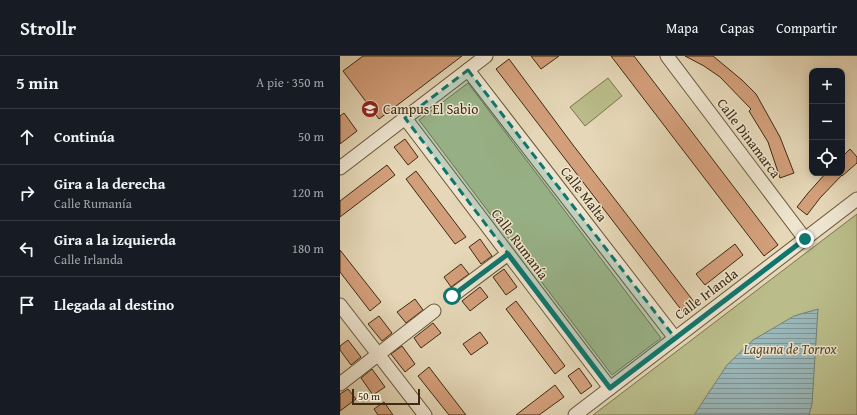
<!DOCTYPE html>
<html lang="es">
<meta charset="utf-8">
<style>
body{margin:0;font-family:"Gentium Book Plus",serif;background:#20242c;color:#f1f3f6}
.controls{position:absolute;right:12px;top:12px;display:grid;overflow:hidden;border-radius:8px;box-shadow:0 2px 10px #0003}
.controls button{width:36px;height:36px;display:grid;place-items:center;padding:0;border:0;border-bottom:1px solid #363941;background:#171b24;color:#f1f3f6;font:20px sans-serif}
.scale{position:absolute;left:12px;bottom:10px;width:68px;box-sizing:border-box;padding-left:4px;border:2px solid #3e2b11;border-top:0;font-size:11px;line-height:14px;white-space:nowrap;color:#3e2b11;-webkit-text-stroke:3px #eee5d0;paint-order:stroke}
.stop{position:absolute;width:12px;height:12px;margin:-9px;border:3px solid #0f766e;border-radius:50%;background:#fff}
.stop.end{background:#0f766e;border-color:#fff;box-shadow:0 1px 4px #0008}
.list{margin:0;padding:0;list-style:none}
h2{display:flex;justify-content:space-between;align-items:center;height:52px;margin:0;padding:0 16px;font-size:17px}
h2 small{font-size:13px;font-weight:400;color:#9ea1a6}
.list li{display:grid;grid-template-columns:26px 1fr auto;gap:12px;align-items:center;box-sizing:border-box;height:56px;padding:0 16px;border-top:1px solid #363941}
.list b{display:block;font-size:15px;white-space:nowrap}
.list p{margin:0;font-size:13px;white-space:nowrap;color:#9ea1a6}
.list em{font-size:13px;font-style:normal;color:#9ea1a6}
.icon{flex:none;width:22px;height:22px;fill:none;stroke:currentColor;stroke-width:2;stroke-linecap:round;stroke-linejoin:round}
.map{position:relative;flex:none;width:517px;height:359px;overflow:hidden}
header{display:flex;align-items:center;gap:24px;box-sizing:border-box;height:56px;padding:0 20px;background:#171b24;border-bottom:1px solid #363941}
header strong{font-size:19px}
nav{display:flex;gap:22px;margin-inline-start:auto;font-size:14px}
main{display:flex}
aside{flex:1;background:#171b24}
.map>svg:first-child{display:block}
</style>
<header>
<strong>Strollr</strong>
<nav><a>Mapa</a><a>Capas</a><a>Compartir</a></nav>
</header>
<main>
<aside>
<h2>5 min<small>A pie · 350 m</small></h2>
<ul class="list">
<li><svg class="icon" aria-label="ahead" viewBox="0 0 24 24"><path d="M12 20V5M6 11l6-6 6 6"/></svg><div><b>Continúa</b></div><em>50 m</em></li>
<li><svg class="icon" aria-label="right" viewBox="0 0 24 24"><path d="M7 20v-9h11M14 6l5 5-5 5"/></svg><div><b>Gira a la derecha</b><p>Calle Rumanía</p></div><em>120 m</em></li>
<li><svg class="icon" aria-label="left" viewBox="0 0 24 24"><path d="M17 20v-9H6M10 6l-5 5 5 5"/></svg><div><b>Gira a la izquierda</b><p>Calle Irlanda</p></div><em>180 m</em></li>
<li><svg class="icon" aria-label="arrive" viewBox="0 0 24 24"><path d="M6 21V4h12l-3 4 3 4H6"/></svg><div><b>Llegada al destino</b></div></li>
</ul>
</aside>
<div class="map">
<svg width="517" height="359" viewBox="0 0 517 359">
<defs>
<pattern id="water-rules" width="6" height="5" patternUnits="userSpaceOnUse"><rect width="6" height="5" fill="#9ab7b9"/><path d="M0 2.5h6" fill="none" stroke="#7f9595"/></pattern>
</defs>
<rect width="100%" height="100%" fill="#e5d7b7"/>
<filter id="stains"><feTurbulence type="fractalNoise" baseFrequency=".005" numOctaves="4"/><feColorMatrix values="0 0 0 0 .2 0 0 0 0 .09 0 0 0 0 .02 0 0 0 .5 -.17"/></filter>
<radialGradient id="worn" r=".72"><stop offset=".6" stop-color="#630" stop-opacity="0"/><stop offset="1" stop-color="#630" stop-opacity=".3"/></radialGradient>
<g fill="#babd8a" stroke="#7c744e">
<path d="M268,22L282,40L245,70L230,51Z"/>
<path d="M128,27L321,282L272,319L79,64Z"/>
<path d="M517,158V359H253Z"/>
</g>
<path fill="url(#water-rules)" stroke="#757f76" d="M478,253L472,348L469,359H354L387,309L413,284L454,260Z"/>
<g fill="#d39f7b" stroke="#3e2b11">
<path d="M23,0H122L39,63L3,15Z"/>
<path d="M191,0H219L201,13Z"/>
<path d="M271,0H294L438,189L424,200Z"/>
<path d="M345,0H373L402,24L416,38L440,81L454,117L440,122L428,86L409,55L411,53L380,21L364,10Z"/>
<path d="M169,3L233,89L358,251L346,260L156,13Z"/>
<path d="M4,57L17,75L0,88V60Z"/>
<path d="M65,83L78,101L68,109L54,91Z"/>
<path d="M510,93L517,101V107L502,120V119L480,142L467,159L457,151L468,137L486,117H502V101Z"/>
<path d="M47,109L55,119L0,161V145Z"/>
<path d="M76,115L126,181L115,188L66,123Z"/>
<path d="M140,183L152,200L141,208L129,191Z"/>
<path d="M395,188L403,199L365,229L356,218Z"/>
<path d="M0,194L41,246L30,255L0,216Z"/>
<path d="M121,208L129,218L111,231L104,221Z"/>
<path d="M164,213L177,231L166,239L153,221Z"/>
<path d="M140,231L148,241L130,255L122,245Z"/>
<path d="M75,243L83,254L66,267L57,256Z"/>
<path d="M176,245L225,310L215,318L166,253Z"/>
<path d="M39,260L52,277L42,285L28,268Z"/>
<path d="M93,267L101,277L81,292L74,282Z"/>
<path d="M140,276L148,287L131,299L123,288Z"/>
<path d="M8,284L21,301L11,309L0,294V290Z"/>
<path d="M62,290L75,308L65,316L51,298Z"/>
<path d="M89,311L102,328L126,359H109L78,320Z"/>
<path d="M239,312L252,330L241,338L228,320Z"/>
<path d="M32,313L45,331L33,339L21,322Z"/>
<path d="M215,329L224,341L199,359H176Z"/>
<path d="M8,333L16,343L0,355V338Z"/>
<path d="M44,346L53,359H38L34,353Z"/>
</g>
<g fill="none" stroke-linecap="round" stroke-linejoin="round">
<defs>
<g id="minor">
<path d="M327,0L465,183"/>
<path d="M128,14L335,282"/>
<path d="M65,62L270,332"/>
<path d="M0,112L146,0"/>
<path d="M112,240L168,198"/>
<path d="M0,249L85,359"/>
<path d="M0,328L94,255"/>
<path d="M235,359L517,143"/>
</g>
</defs>
<use href="#minor" stroke="#68563a" stroke-width="15"/>
<use href="#minor" stroke="#eee5d0" stroke-width="13"/>
</g>
<g fill="none" stroke-linecap="round" stroke-linejoin="round">
<path stroke="#0f766e" stroke-width="5" d="M112,240L168,198L270,332L465,183"/>
</g>
<path fill="#0f766e" fill-opacity="0.2" stroke="#0f766e" stroke-width="3" stroke-dasharray="8 5" stroke-linejoin="round" d="M128,14L335,282L270,332L65,62Z"/>
<defs>
<symbol id="school-disc" viewBox="-11 -11 22 22"><circle r="9.5" fill="#8f2418" stroke="#eee5d0"/><path d="M0-5L7-2L0 1L-7-2ZM-4 1L0 2.5L4 1V4Q0 6-4 4Z" fill="#fff"/></symbol>
</defs>
<g fill-rule="evenodd">
<use href="#school-disc" x="20" y="43" width="20" height="20"/>
</g>
<g text-anchor="middle" stroke-width="3" stroke-linejoin="round" paint-order="stroke">
<g font-size="14" fill="#3e2b11" stroke="#eee5d0" text-anchor="start">
<text x="43" y="58">Campus El Sabio</text>
</g>
<g font-size="14" fill="#3e2b11" stroke="#eee5d0">
<text transform="translate(409 82) rotate(53)" y="5">Calle Dinamarca</text>
<text transform="translate(244 138) rotate(52)" y="5">Calle Malta</text>
<text transform="translate(180 188) rotate(53)" y="5">Calle Rumanía</text>
<text transform="translate(366 238) rotate(-37)" y="5">Calle Irlanda</text>
</g>
<g font-size="14" font-style="italic" fill="#574829" stroke="#eee5d0">
<text x="450" y="298">Laguna de Torrox</text>
</g>
</g>
<rect width="100%" height="100%" filter="url(#stains)"/>
<rect width="100%" height="100%" fill="url(#worn)"/>
</svg>
<div class="controls">
<button>+</button>
<button>−</button>
<button><svg class="icon" aria-label="locate" viewBox="0 0 24 24"><circle cx="12" cy="12" r="6"/><path d="M12 2v4M12 18v4M2 12h4M18 12h4"/></svg></button>
</div>
<div class="scale">50 m</div>
<div class="stop" style="left:112px;top:240px"></div>
<div class="stop end" style="left:465px;top:183px"></div>
</div>
</main>
